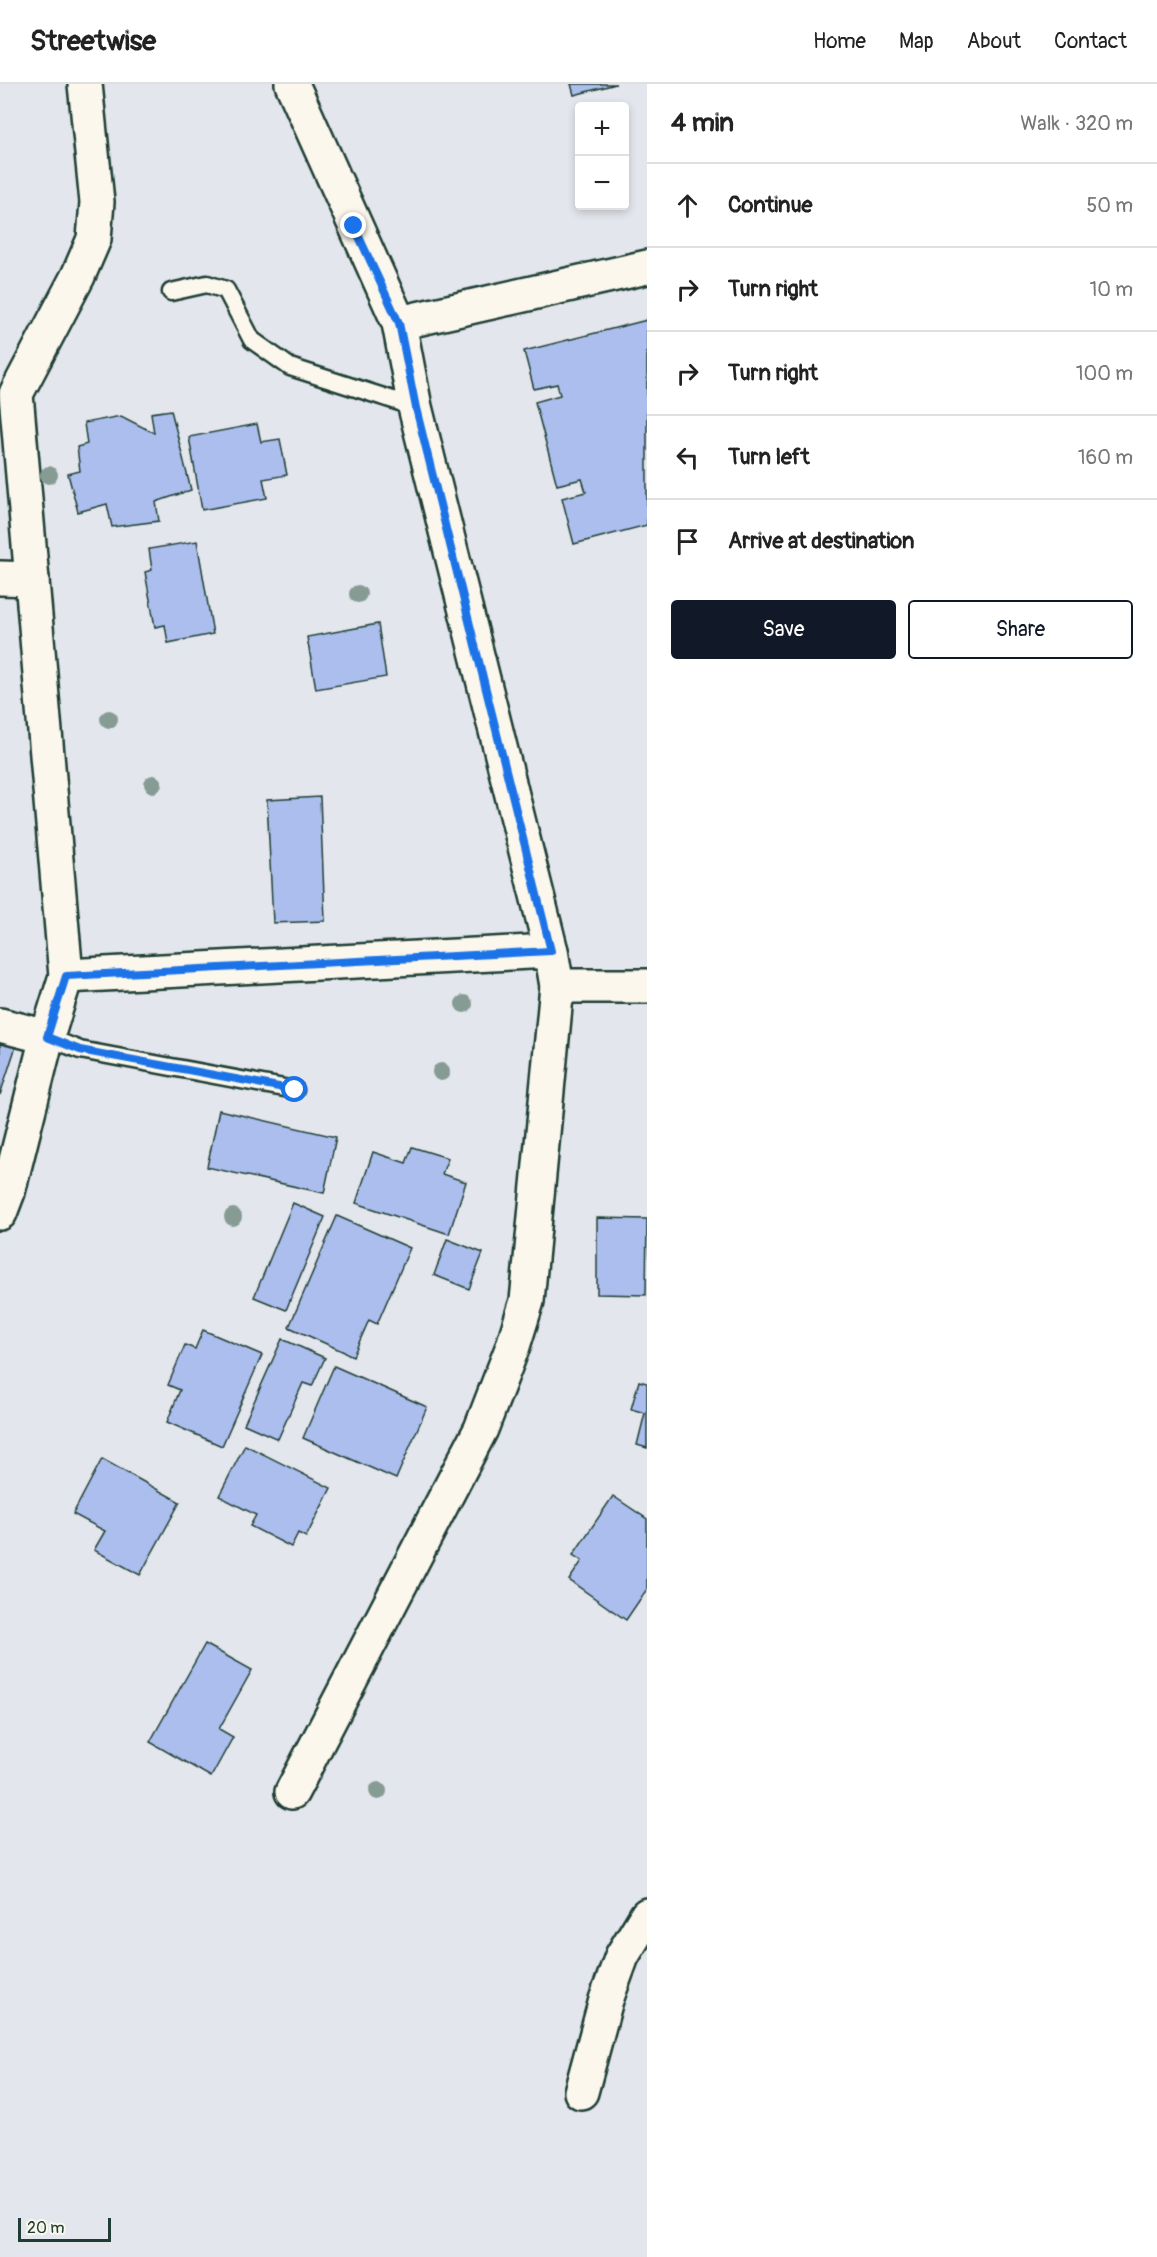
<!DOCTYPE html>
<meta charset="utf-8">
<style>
body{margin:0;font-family:Pangolin,sans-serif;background:#f6f6f6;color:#222}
.controls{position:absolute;right:18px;top:18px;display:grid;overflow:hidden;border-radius:6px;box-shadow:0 3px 9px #0003}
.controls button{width:54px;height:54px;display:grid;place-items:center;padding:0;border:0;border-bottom:2px solid #e0e0e0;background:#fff;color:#222;font:30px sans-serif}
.scale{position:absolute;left:18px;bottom:15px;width:93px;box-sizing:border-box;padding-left:6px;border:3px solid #1f3d34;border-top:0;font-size:16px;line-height:21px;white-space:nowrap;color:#1f3d34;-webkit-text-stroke:4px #fbf7ec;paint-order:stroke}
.stop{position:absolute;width:18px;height:18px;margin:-14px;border:4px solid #1a73e8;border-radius:50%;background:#fff}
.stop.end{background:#1a73e8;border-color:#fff;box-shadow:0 2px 6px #0008}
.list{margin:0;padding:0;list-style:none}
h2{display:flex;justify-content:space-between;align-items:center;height:78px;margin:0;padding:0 24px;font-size:26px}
h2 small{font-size:20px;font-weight:400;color:#767676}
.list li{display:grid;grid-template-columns:39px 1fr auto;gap:18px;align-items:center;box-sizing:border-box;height:84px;padding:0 24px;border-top:2px solid #e0e0e0}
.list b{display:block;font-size:22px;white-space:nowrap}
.list em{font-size:20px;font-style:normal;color:#767676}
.actions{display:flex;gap:12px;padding:18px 24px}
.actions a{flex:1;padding:14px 0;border:2px solid #111827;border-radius:6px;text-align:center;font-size:21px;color:#111827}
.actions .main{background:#111827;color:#fff}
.icon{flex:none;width:33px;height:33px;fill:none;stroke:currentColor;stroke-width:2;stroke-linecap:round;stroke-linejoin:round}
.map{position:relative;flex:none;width:647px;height:2173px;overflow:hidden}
header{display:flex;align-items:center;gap:36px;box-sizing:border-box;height:84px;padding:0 30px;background:#fff;border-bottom:2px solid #e0e0e0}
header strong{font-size:28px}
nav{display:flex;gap:33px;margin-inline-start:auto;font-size:21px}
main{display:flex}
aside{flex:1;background:#fff}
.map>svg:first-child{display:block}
</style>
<header>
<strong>Streetwise</strong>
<nav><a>Home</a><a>Map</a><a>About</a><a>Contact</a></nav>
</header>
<main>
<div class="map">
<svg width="647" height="2173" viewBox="0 0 647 2173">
<rect width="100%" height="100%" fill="#e3e6ec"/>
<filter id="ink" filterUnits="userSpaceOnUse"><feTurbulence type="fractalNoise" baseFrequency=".0167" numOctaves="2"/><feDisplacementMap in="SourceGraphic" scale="12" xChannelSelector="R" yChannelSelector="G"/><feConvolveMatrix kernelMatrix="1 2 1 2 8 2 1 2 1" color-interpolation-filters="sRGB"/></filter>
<g filter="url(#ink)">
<g fill="#abbeed" stroke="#1f3d34" stroke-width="1.5">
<path d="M571,0H616L574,11Z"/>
<path d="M647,236V441L574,460L562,414L586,408L582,395L557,401L535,318L560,311L557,300L534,305L524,267Z"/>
<path d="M171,326L191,406L156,418L159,437L112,443L107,420L78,428L68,390L80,387L77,363L87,360L84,339L121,332L154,349L151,329Z"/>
<path d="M257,340L261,358L280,355L287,391L263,395L267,414L202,426L189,353Z"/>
<path d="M197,457L213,550L168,559L165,541L155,543L145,488L152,486L149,465Z"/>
<path d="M378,540L386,593L316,605L307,553Z"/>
<path d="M320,713L325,837L273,839L267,716Z"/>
<path d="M0,956L16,962L0,1011Z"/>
<path d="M219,1026L336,1053L324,1109L207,1083Z"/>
<path d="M412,1063L448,1074L442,1090L466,1098L449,1150L356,1119L373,1068L406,1079Z"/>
<path d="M293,1119L325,1133L286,1226L254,1213Z"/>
<path d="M337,1132L410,1164L377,1240L369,1236L353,1272L289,1243Z"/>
<path d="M597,1134L647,1135L646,1211L597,1210Z"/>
<path d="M447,1155L483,1169L469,1205L434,1191Z"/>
<path d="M203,1246L262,1271L222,1362L167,1338L180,1306L168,1301L185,1261L195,1265Z"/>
<path d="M282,1255L325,1274L312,1302L303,1299L278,1355L244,1340Z"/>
<path d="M334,1282L427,1323L396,1395L303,1354Z"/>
<path d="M639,1297L647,1299V1364L637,1361L645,1329L631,1325Z"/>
<path d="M245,1361L331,1404L306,1453L298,1449L291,1463L250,1442L256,1431L219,1412Z"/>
<path d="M102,1375L180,1418L140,1491L94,1466L105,1447L73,1430Z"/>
<path d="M613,1412L647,1435V1505L626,1536L569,1496L582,1477L573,1471Z"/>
<path d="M205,1560L252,1586L219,1645L233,1653L211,1693L150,1658Z"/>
</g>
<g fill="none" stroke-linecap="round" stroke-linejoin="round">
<defs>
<g id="lane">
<path d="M171,208L207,200L226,206L252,256L290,283L415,323"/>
<path d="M47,953L80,966L295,1006"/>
</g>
<g id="street">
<path d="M292,0L399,239L415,323L551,867L557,902L527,1217L513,1262L481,1345L292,1708"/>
<path d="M399,239L647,183"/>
<path d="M0,494L32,495"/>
<path d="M66,892L551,867"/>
<path d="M557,902H647"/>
<path d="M0,941L47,953"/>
<path d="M0,1129L8,1108L47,953L66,892L16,310L78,192L94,155L97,118L85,0"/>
<path d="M581,2008L606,1916L622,1872L647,1831"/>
</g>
</defs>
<use href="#lane" stroke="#1f3d34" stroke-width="21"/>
<use href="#street" stroke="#1f3d34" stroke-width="38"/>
<use href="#lane" stroke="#fbf7ec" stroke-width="16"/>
<use href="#street" stroke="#fbf7ec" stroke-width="33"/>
</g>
<g fill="#869b93">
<circle cx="49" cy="391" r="9"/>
<circle cx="358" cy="510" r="9"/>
<circle cx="109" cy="635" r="9"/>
<circle cx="153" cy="700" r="9"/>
<circle cx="464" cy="920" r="9"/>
<circle cx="441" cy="988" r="9"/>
<circle cx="233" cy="1133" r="9"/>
<circle cx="378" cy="1707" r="9"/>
</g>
</g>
<g fill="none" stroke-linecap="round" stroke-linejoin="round" filter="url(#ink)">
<path stroke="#1a73e8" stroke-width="8" d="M295,1006L80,966L47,953L66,892L551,867L416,324L399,239L354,142"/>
</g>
</svg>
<div class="controls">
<button>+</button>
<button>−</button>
</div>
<div class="scale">20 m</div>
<div class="stop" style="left:295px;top:1006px"></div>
<div class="stop end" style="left:354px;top:142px"></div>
</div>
<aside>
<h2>4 min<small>Walk · 320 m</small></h2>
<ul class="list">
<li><svg class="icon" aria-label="ahead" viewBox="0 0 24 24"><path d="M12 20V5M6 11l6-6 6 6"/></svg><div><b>Continue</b></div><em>50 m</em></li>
<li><svg class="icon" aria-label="right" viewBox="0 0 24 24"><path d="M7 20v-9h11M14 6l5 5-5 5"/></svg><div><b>Turn right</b></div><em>10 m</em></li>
<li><svg class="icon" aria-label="right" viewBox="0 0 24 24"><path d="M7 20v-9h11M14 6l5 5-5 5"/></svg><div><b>Turn right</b></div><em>100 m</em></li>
<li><svg class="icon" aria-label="left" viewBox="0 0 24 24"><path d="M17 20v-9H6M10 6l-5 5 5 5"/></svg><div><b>Turn left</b></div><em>160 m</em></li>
<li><svg class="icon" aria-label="arrive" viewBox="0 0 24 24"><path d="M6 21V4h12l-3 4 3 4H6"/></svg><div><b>Arrive at destination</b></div></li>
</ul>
<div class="actions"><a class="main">Save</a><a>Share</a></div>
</aside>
</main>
